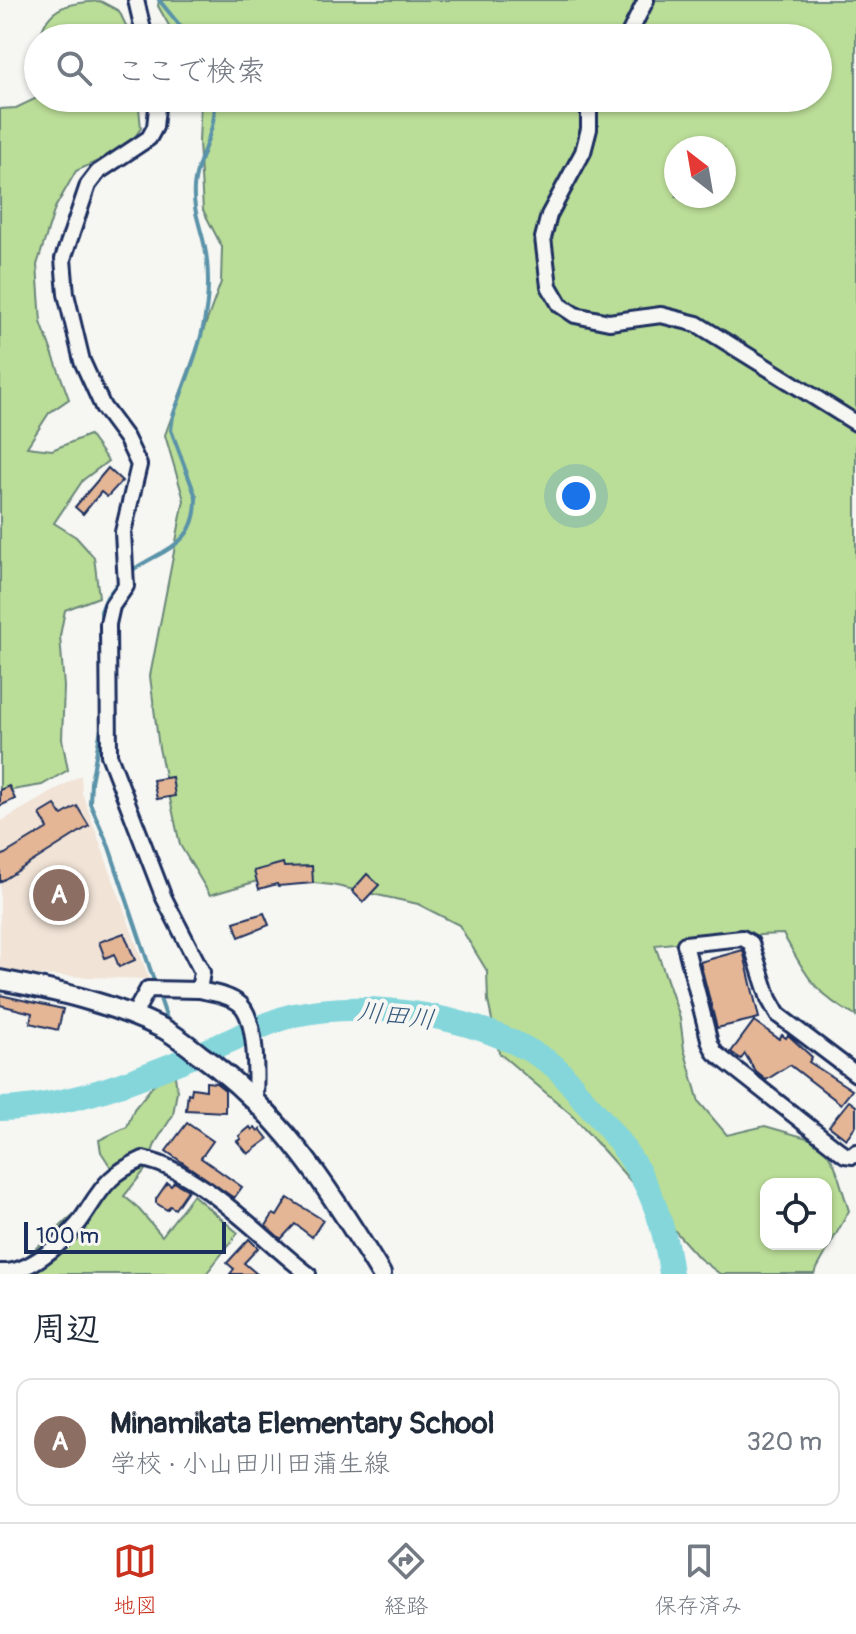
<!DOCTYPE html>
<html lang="ja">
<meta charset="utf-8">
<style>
body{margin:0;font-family:Pangolin,"Klee One",sans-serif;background:#f2f2f3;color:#1f2937}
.controls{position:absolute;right:24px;bottom:24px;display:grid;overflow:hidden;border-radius:16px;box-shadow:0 2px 6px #0004}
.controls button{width:72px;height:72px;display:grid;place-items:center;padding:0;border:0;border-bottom:2px solid #e0e1e3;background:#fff;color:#1f2937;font:40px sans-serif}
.compass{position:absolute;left:664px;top:136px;width:72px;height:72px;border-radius:50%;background:#fff;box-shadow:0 2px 6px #0004;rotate:329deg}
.scale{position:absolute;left:24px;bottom:20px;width:202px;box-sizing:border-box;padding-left:8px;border:4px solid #1b2f5e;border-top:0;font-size:22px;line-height:28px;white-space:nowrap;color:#1b2f5e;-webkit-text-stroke:6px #f6f6f2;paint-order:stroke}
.you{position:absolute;left:576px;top:496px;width:28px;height:28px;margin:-20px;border:6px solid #fff;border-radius:50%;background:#1a73e8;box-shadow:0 0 0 12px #1a73e833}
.badge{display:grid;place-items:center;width:52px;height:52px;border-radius:50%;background:#c8321e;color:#fff;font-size:26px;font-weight:700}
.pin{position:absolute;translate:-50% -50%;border:4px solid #fff;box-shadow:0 2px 8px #0006}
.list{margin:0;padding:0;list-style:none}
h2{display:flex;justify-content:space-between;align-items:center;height:104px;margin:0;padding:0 32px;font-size:34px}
h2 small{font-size:26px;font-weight:400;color:#747a83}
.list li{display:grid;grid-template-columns:52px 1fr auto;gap:24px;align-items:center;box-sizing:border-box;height:128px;margin:0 16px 16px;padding:0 16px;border:2px solid #e0e1e3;border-radius:16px}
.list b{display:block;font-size:30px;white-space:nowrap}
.list p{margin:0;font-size:26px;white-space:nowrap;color:#747a83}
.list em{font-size:26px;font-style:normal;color:#747a83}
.icon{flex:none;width:44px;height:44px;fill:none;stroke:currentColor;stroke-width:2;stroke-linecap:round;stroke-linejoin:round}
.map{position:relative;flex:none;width:856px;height:1274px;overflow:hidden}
.search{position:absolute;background:#fff;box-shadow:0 2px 6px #0004;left:24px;right:24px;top:24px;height:88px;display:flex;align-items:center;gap:20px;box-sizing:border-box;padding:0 28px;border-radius:44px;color:#747a83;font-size:30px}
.sheet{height:248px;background:#fff}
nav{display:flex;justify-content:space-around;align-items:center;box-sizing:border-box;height:112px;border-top:2px solid #e0e1e3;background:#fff;font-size:22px;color:#747a83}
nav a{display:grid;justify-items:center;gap:4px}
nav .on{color:#c8321e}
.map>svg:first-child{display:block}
</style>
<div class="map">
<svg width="856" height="1274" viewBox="0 0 856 1274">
<rect width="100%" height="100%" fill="#f6f6f2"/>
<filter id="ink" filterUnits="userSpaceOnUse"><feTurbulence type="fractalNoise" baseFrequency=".0125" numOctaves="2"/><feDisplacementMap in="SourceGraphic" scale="16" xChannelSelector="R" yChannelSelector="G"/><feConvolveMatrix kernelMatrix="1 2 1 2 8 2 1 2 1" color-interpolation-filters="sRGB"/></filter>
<g filter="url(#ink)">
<path fill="#f1e3d6" d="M81,775L82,793L149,979L34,975L0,968V822Z"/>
<g fill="#badd97" stroke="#6a867a" stroke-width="2" fill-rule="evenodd">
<path d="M159,0H856V1016C814,995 805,973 783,934L738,936L655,945L680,1018L684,1049L699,1102L727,1135L765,1126L821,1142L835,1166L849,1211L814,1274H720L699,1258L571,1114L499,1053L488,1001L487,971L459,925L418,904L332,885L268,878L210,895L180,845L159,748L150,676L184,500L165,435L221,282L222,247L203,210L199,142L201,98H818V38H176L158,6ZM676,148H724V196H676ZM766,1184H826V1244H766Z"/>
<path d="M100,1L119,11L132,38H40C47,5 71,3 100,1Z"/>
<path d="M38,51V98H138L141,128L128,147L76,171L55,208L37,265L41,322L69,399L49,413L27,447L52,450L89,435L108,461L83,480L54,523L76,537L94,557L99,597L65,610L60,636L64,687L62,739L68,770L42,785L0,792V109L16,108L37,98L35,68Z"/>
<path d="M175,1076L177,1091L173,1115L156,1142L145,1170L124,1196L136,1206L162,1236L193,1195L238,1233L206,1274H0V1270L25,1258L106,1185L112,1169L101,1152L99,1140L127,1127L134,1109L160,1077Z"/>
</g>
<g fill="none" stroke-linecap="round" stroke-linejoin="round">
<g stroke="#5a93a9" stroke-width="4">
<path d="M159,0L190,38"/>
<path d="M131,571C164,548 197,546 196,497L171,430L173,416C193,362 213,321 207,261C205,235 192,214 194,188C196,157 219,129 214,98"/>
<path d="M121,579L107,597L101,611L102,723L91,782L90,803L109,847L169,1025"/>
<path d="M176,1045L181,1061"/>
</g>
<path stroke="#84d6db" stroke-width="24" d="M0,1109C76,1107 151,1074 220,1045C244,1035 269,1021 294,1015C374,998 483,1017 550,1063C563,1072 573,1087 583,1099C634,1154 662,1199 671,1274"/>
</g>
<g fill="#e5b695" stroke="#1b2f5e" stroke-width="2">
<path d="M108,468L122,481L107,497L101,492L83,514L75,507Z"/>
<path d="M172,777L175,796L157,799L153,780Z"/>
<path d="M9,786L15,799L0,806V790Z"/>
<path d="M55,805L62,815L77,806L89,826L0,882V857L48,828L40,814Z"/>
<path d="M283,863L284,867L312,866L313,883L278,886L277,884L259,889L254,871Z"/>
<path d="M367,874L379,885L363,902L352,891Z"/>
<path d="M264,913L269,925L239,937L234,922Z"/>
<path d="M124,933L135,960L119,967L114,954L105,958L99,942Z"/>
<path d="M743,950L759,1018L717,1028L700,962Z"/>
<path d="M0,995L63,1009L58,1030L30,1023L32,1013L0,1005Z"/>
<path d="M754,1021L779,1039L782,1035L786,1038L788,1035L812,1057L809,1062L852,1090L841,1104L790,1065L766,1080L756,1072L745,1054L741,1059L731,1052Z"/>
<path d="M206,1082L216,1083L225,1090V1112L186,1110L188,1093L191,1094L192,1088L206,1090Z"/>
<path d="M849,1101L856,1106V1125L846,1139L829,1126Z"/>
<path d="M187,1123L213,1141L201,1158L242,1187L234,1198L166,1151Z"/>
<path d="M250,1127L252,1130L255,1127L258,1131L260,1129L268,1139L248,1154L237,1141L241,1139L239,1136Z"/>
<path d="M174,1182L188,1190L175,1209L170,1206L167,1210L156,1203V1199L167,1183L171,1186Z"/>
<path d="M288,1198L323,1220L312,1237L295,1224L281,1239L266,1226L273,1214L277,1216Z"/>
<path d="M249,1239L258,1248L244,1263L257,1274H230L234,1269L227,1263Z"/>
</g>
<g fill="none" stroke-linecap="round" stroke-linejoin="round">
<defs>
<g id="street">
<path d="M136,0L145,38"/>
<path d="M627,38L646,0"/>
<path d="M589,98V129L583,152L549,215L543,238L549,286L560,305L575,315L609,322L661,315L697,324L856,423"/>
<path d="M199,990C213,993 230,995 241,1005C257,1022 256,1076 255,1098"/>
<path d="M133,1016L148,989L199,990L202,972L164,898L109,755L108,624L112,606L126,586L123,532L139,465L126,438L103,407L82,361L66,294L63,259L88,185L98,172L149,138L155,127L158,98"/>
<path d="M856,1074L778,1015L769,999L751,943L742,938L685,944L710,1043L715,1053L845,1155L853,1156L856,1152"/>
<path d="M0,1272C28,1274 60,1245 78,1224C89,1210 97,1192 111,1179C120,1170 132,1164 143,1159C201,1171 261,1238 308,1274"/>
</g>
<path id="secondary" d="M0,980C58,991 111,1003 164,1029C176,1036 188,1045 199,1054C280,1111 330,1190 381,1274"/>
</defs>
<use href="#street" stroke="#1b2f5e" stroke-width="20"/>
<use href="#secondary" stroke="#1b2f5e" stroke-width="24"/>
<use href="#street" stroke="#f6f6f2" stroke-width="14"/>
<use href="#secondary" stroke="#f6f6f2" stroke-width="18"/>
</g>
</g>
<g text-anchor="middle" stroke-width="8" stroke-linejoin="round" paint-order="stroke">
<g font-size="26" font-style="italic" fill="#35597d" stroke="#f6f6f2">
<text transform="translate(396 1015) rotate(7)" y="9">川田川</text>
</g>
</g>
</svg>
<div class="controls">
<button><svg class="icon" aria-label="locate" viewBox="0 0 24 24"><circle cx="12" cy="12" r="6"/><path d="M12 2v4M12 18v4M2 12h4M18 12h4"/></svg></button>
</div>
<svg class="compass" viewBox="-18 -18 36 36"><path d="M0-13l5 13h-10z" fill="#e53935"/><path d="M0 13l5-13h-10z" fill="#747a83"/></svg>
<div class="scale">100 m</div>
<div class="you"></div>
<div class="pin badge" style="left:59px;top:895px;background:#8d6e63">A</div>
<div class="search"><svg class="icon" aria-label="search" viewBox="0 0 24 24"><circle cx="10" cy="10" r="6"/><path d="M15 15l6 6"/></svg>ここで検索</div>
</div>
<section class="sheet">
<h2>周辺<small></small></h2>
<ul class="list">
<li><span class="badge" style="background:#8d6e63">A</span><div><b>Minamikata Elementary School</b><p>学校 · 小山田川田蒲生線</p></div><em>320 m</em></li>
</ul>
</section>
<nav>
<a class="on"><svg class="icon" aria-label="map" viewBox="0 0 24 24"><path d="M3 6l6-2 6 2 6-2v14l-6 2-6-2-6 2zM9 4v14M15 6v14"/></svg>地図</a>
<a><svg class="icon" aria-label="directions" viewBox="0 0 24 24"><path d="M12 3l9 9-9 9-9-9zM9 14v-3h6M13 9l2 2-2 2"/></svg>経路</a>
<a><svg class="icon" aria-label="saved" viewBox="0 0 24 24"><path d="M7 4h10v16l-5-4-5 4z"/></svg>保存済み</a>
</nav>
